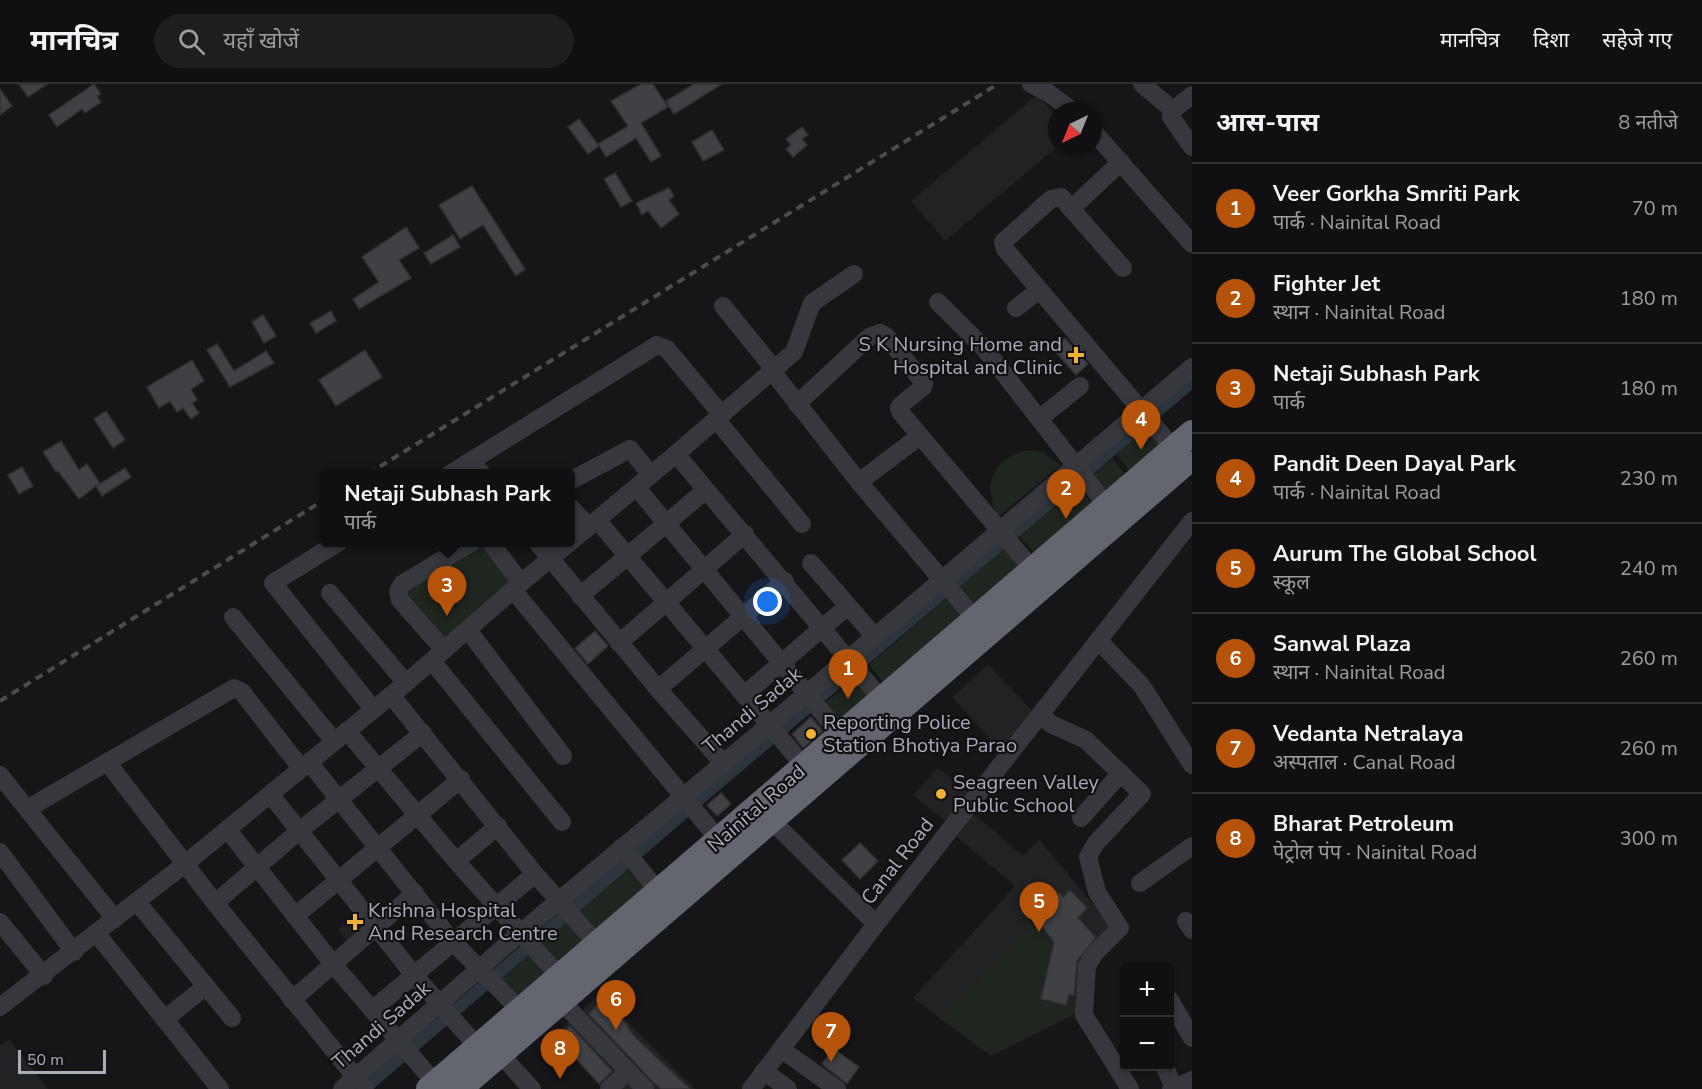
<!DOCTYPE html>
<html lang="hi">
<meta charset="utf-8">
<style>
body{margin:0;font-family:"Nunito Sans","Noto Sans Devanagari",sans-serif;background:#1e1e20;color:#f1f3f6}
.controls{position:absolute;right:18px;bottom:18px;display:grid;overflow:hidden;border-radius:6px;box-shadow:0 2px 4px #0004}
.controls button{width:54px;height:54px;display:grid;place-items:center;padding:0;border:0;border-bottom:2px solid #303032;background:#101012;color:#f1f3f6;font:30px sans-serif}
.compass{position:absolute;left:1048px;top:18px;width:54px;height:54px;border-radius:50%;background:#101012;box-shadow:0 2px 4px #0004;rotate:223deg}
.scale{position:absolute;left:18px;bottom:15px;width:88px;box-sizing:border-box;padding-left:6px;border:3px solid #a8adb8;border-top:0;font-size:16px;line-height:21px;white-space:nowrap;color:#a8adb8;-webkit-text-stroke:4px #111113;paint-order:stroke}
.you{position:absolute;left:768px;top:518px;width:21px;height:21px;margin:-15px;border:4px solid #fff;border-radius:50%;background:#1a73e8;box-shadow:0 0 0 9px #1a73e833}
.badge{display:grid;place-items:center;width:39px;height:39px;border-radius:50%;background:#b45309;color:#fff;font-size:20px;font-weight:700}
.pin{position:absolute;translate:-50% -50px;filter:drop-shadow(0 2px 3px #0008)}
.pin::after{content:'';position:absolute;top:32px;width:21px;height:18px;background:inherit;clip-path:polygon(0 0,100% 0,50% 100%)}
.popup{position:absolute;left:320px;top:385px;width:255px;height:78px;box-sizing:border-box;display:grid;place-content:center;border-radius:6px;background:#101012;filter:drop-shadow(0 2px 4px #0005);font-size:20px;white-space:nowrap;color:#9c9d9f}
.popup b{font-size:22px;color:#f1f3f6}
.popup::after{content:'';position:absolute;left:50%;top:100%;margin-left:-12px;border:12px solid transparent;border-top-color:#101012}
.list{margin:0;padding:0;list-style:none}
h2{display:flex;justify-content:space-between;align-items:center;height:78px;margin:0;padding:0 24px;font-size:26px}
h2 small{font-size:20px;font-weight:400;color:#9c9d9f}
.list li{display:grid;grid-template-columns:39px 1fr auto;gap:18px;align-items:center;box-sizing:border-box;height:90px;padding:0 24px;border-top:2px solid #303032}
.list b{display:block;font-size:22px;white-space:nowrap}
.list p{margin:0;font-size:20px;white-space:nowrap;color:#9c9d9f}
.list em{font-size:20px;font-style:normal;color:#9c9d9f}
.icon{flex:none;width:33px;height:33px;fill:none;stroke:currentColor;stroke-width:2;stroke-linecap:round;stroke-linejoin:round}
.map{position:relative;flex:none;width:1192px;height:1005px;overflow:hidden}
header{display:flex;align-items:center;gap:36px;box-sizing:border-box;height:84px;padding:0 30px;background:#101012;border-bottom:2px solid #303032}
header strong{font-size:28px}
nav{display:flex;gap:33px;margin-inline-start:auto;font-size:21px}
.search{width:420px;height:54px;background:#1e1e20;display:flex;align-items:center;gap:15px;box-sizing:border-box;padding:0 21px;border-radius:33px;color:#9c9d9f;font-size:22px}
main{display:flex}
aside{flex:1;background:#101012}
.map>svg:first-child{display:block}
</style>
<header>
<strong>मानचित्र</strong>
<div class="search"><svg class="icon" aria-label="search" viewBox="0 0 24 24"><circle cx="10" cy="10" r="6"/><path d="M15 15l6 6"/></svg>यहाँ खोजें</div>
<nav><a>मानचित्र</a><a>दिशा</a><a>सहेजे गए</a></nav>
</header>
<main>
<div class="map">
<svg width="1192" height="1005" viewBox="0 0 1192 1005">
<rect width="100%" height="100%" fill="#161618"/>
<g fill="#222225">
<path d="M1038,10L1057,33V63L945,157L911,117Z"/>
<path d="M988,580L1035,630L1002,668L952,613Z"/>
<path d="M938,684L969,709L946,738L913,711Z"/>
<path d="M973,729L1023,772L1039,755L1111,842L1085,866L1077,929L991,972L913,914L1015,802L956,752Z"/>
<path d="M357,829L370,846L351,862L338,846Z"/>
<path d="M600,910L695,1005H603L554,951Z"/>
<path d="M9,955L48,1005H0V962Z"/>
</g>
<g fill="#1e261f">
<path d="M1148,341L1167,364L1134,392L1115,369Z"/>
<path d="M1026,366L1043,368L1061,381L997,434C984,398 990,378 1026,366Z"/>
<path d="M1112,374L1130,397L1107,416L1089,392Z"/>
<path d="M1077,401L1096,424L1039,474L1018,451Z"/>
<path d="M481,461L513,498L444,557L402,508Z"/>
<path d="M1007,462L1027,484L976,527L957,505Z"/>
<path d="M946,515L964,536L885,602L869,581Z"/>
<path d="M856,593L872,611L841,638L825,619Z"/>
<path d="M627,785L644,805L592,848L575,827Z"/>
<path d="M1028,831L1053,866L1042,915L1078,924L1077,929L991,972L941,935L1029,845L1023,834Z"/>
<path d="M568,837L583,856L555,879L539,861Z"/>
<path d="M529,869L546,888L517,914L500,894Z"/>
</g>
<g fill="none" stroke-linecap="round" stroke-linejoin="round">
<path stroke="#2c353c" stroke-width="12" d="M364,1005L722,696L1192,298"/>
</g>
<g fill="#404145" stroke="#303034" stroke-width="1.5">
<path d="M19,0H47L28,13Z"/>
<path d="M94,0L101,10L97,12L101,18L85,29L82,25L57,43L49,31Z"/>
<path d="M641,0H653L668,23L641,39L661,72L651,78L636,54L606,73L598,60L628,42L611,17Z"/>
<path d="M694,0H722L674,30L666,17Z"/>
<path d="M0,5L12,22L0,31Z"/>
<path d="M579,35L599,62L588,70L568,43Z"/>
<path d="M802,43L808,51L802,55L807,61L793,73L786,65L791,61L786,55Z"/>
<path d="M712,46L724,66L703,77L692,58Z"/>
<path d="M615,89L632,117L621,123L604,95Z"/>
<path d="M472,102L525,185L516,192L483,141L460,155L439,121Z"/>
<path d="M669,104L674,112L669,116L679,130L661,144L648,127L642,131L636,119Z"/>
<path d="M406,143L419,164L399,176L411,194L359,225L353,215L379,198L362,173Z"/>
<path d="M453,151L460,163L431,180L424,169Z"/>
<path d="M331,227L336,237L316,249L310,239Z"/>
<path d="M263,231L276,252L264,259L252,238Z"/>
<path d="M1065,254L1088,280L1076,291L1053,265Z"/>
<path d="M217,260L234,287L266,267L274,279L230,303L207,266Z"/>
<path d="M365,266L382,293L336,322L319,296Z"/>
<path d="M192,276L204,297L191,305L197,316L192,319L199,329L191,335L183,324L177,328L170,317L159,324L147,303Z"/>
<path d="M106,327L125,356L113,364L94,335Z"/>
<path d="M61,357L79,386L87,380L100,399L79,415L58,387L56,388L43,368Z"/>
<path d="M22,383L33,402L19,410L8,391Z"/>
<path d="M125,384L131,393L102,412L96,402Z"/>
<path d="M595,547L608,562L588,580L575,564Z"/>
<path d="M811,633L823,647L803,664L792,650Z"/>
<path d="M721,709L731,720L717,732L707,721Z"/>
<path d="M860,759L878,777L860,795L842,776Z"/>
<path d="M1070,806L1087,824L1078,834L1096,853L1077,877L1074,912L1069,910L1066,921L1041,915L1054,858L1033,831L1038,822L1044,823L1059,809L1063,813Z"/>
<path d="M602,916L622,934L634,952L690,1005H661L653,998L589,930Z"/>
<path d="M570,942L612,987L599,1000L557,954Z"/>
<path d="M833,964L859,983L847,1000L822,980Z"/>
</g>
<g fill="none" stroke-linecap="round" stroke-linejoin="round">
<g stroke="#37383d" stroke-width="18">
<path d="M1031,0L1047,8L1073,27"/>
<path d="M1142,0L1173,26"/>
<path d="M1192,11L1173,26L1171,33L1192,63"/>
<path d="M1093,47L1192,160"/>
<path d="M1071,125L1121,78"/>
<path d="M1123,184L1061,113L1051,115L1003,158L1005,165L1174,365"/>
<path d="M938,218L984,264L1107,422"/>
<path d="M723,222L774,285"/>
<path d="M1016,224L1039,206"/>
<path d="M772,287L859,398L976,536"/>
<path d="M797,320L869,253L880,249L886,252L924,299L923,303L902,320L899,324L901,329L1033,486"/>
<path d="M716,335L802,440"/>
<path d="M1039,335L1080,302"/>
<path d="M676,370L882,616"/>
<path d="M480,387L482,390"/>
<path d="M450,390L657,261L667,265L722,331"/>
<path d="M570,397L630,365L651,391"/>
<path d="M859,398L920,352"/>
<path d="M637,404L840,650"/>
<path d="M570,423L589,443"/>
<path d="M598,437L804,682"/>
<path d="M339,458L273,499L373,625"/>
<path d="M490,458L521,499"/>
<path d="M537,458L658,605L723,679"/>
<path d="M811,479L875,553"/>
<path d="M513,506L719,756"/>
<path d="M330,509L406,599"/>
<path d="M580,512L706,406"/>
<path d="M233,533L334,657"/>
<path d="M468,546L563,672"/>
<path d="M1098,556L1142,602L1192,681"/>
<path d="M619,559L745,450"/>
<path d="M444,566L400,516L398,508L402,500L472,458"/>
<path d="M432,577L562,738"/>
<path d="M658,605L785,497"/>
<path d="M391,611L535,790L598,861"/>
<path d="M744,611L848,522"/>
<path d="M1041,631L1051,640L1086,656L1142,710L1096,759L1088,773L1097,808L1120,844L1095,869L1087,882L1084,931L1130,1005"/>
<path d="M347,647L456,777L560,893"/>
<path d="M107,678L215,819L365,1005"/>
<path d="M309,678L453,858L521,927"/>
<path d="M0,691L115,835"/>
<path d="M270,710L414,891L477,962"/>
<path d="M27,725L234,604L242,608L301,684"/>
<path d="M1081,734L1121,689"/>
<path d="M771,736L876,840"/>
<path d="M227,745L333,880L435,999"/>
<path d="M622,763L659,808"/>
<path d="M0,768L74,868"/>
<path d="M456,777L498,742"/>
<path d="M1140,799L1192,762"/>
<path d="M137,818L232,934"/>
<path d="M215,819L299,747L423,649"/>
<path d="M295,832L461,695"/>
<path d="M1186,837L1192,846"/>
<path d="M0,838L44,892"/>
<path d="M97,850L220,1005"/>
<path d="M292,916L415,809"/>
<path d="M1170,916L1192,954"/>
<path d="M561,917L645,1005"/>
<path d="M0,923L185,780L406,599L521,499L676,370L794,268L812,219L854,190"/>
<path d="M372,926L535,790"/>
<path d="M165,935L206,902"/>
<path d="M781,965L837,1005"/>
<path d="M500,970L532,1005"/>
<path d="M1164,982L1174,1003"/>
<path d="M764,987L788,1005"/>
<path d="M342,1005L519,850L903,529L1192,283"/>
<path d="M609,1005L627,988"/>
<path d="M751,1005L876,840L1192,437"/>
<path d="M1171,1005L1192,996"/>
</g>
<g stroke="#63666e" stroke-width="26">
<path d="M429,1005L1192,349"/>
<path d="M459,1005L1185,379"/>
</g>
<g stroke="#4a4c52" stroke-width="4" stroke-dasharray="8 6" stroke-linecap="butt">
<path d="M368,390L998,0"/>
<path d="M0,617L324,416"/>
</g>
</g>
<g fill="#f2b134" stroke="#111113" stroke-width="2">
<path d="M1073 262h6v6h6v6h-6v6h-6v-6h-6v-6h6z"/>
<circle cx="811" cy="650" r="6"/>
<circle cx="941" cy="710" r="6"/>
<path d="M352 829h6v6h6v6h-6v6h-6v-6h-6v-6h6z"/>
</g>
<g text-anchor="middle" stroke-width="4.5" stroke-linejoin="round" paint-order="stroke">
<g font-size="20" fill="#a8adb8" stroke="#111113" text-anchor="start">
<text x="1062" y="267" text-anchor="end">S K Nursing Home and<tspan x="1062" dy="23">Hospital and Clinic</tspan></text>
<text x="823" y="645">Reporting Police<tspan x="823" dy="23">Station Bhotiya Parao</tspan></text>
<text x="953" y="705">Seagreen Valley<tspan x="953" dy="23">Public School</tspan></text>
<text x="368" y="833">Krishna Hospital<tspan x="368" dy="23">And Research Centre</tspan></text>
</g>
<g font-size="20" fill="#a8adb8" stroke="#111113">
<text transform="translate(752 626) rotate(-40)" y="7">Thandi Sadak</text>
<text transform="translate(756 724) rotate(-41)" y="7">Nainital Road</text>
<text transform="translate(897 777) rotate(-52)" y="7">Canal Road</text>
<text transform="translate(381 941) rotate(-41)" y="7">Thandi Sadak</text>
</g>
</g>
</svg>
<div class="controls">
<button>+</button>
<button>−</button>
</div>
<svg class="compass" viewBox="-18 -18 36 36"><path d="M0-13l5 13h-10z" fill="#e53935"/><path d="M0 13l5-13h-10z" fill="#9c9d9f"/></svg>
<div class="scale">50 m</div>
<div class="you"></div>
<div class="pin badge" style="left:848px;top:615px">1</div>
<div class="pin badge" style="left:1066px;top:435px">2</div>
<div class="pin badge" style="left:447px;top:532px">3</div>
<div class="popup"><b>Netaji Subhash Park</b>पार्क</div>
<div class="pin badge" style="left:1141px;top:366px">4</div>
<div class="pin badge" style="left:1039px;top:848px">5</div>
<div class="pin badge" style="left:616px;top:946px">6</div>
<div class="pin badge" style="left:831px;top:978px">7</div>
<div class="pin badge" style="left:560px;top:995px">8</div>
</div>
<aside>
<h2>आस-पास<small>8 नतीजे</small></h2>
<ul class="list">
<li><span class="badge">1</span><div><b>Veer Gorkha Smriti Park</b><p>पार्क · Nainital Road</p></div><em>70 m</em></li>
<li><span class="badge">2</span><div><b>Fighter Jet</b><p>स्थान · Nainital Road</p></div><em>180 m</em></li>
<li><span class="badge">3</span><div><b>Netaji Subhash Park</b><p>पार्क</p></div><em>180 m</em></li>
<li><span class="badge">4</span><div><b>Pandit Deen Dayal Park</b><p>पार्क · Nainital Road</p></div><em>230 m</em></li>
<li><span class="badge">5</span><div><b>Aurum The Global School</b><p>स्कूल</p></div><em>240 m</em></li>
<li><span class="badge">6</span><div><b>Sanwal Plaza</b><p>स्थान · Nainital Road</p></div><em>260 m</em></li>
<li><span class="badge">7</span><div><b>Vedanta Netralaya</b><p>अस्पताल · Canal Road</p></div><em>260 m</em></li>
<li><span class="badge">8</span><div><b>Bharat Petroleum</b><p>पेट्रोल पंप · Nainital Road</p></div><em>300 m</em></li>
</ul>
</aside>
</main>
